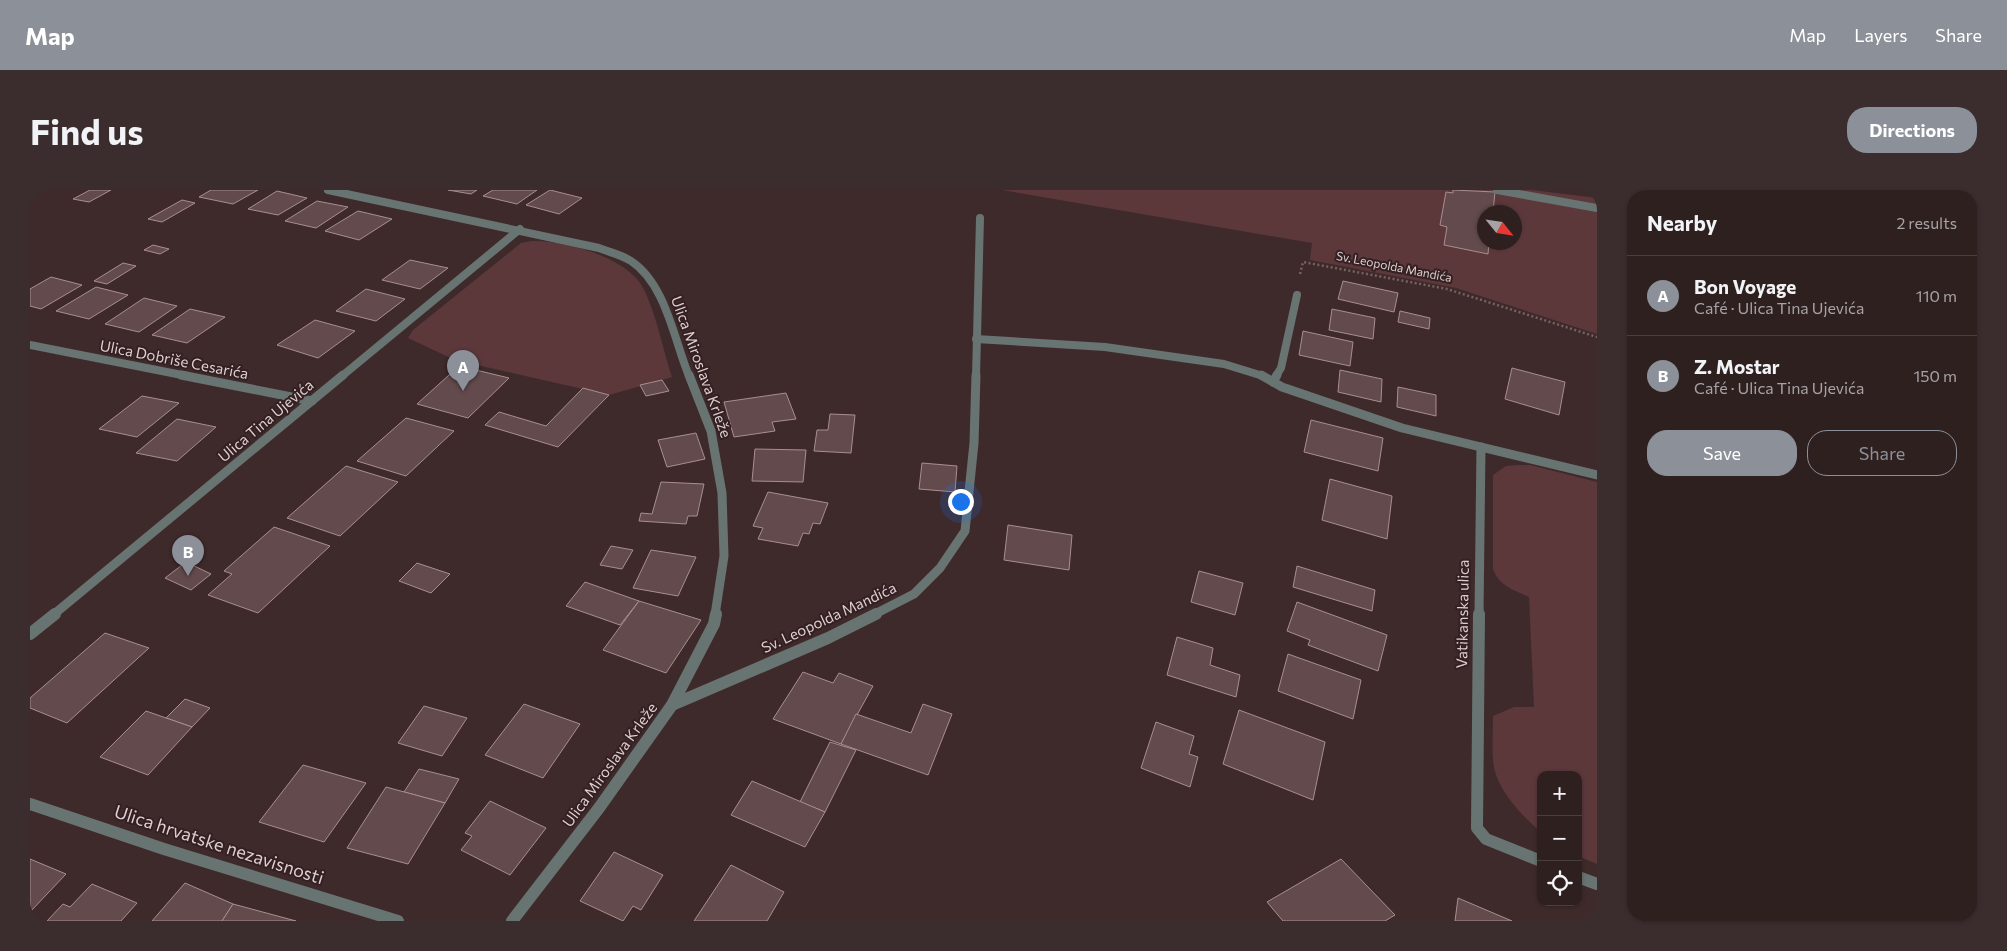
<!DOCTYPE html>
<meta charset="utf-8">
<style>
body{margin:0;font-family:Commissioner,sans-serif;background:#3b2d2d;color:#f1f3f6}
.controls{position:absolute;right:15px;bottom:15px;display:grid;overflow:hidden;border-radius:10px;box-shadow:0 1px 4px #0004}
.controls button{width:45px;height:45px;display:grid;place-items:center;padding:0;border:0;border-bottom:1px solid #4a3e3e;background:#2f2020;color:#f1f3f6;font:25px sans-serif}
.compass{position:absolute;left:1447px;top:15px;width:45px;height:45px;border-radius:50%;background:#2f2020;box-shadow:0 1px 4px #0004;rotate:120deg}
.you{position:absolute;left:930px;top:311px;width:18px;height:18px;margin:-12px;border:4px solid #fff;border-radius:50%;background:#1a73e8;box-shadow:0 0 0 8px #1a73e833}
.badge{display:grid;place-items:center;width:32px;height:32px;border-radius:50%;background:#8c9099;color:#fff;font-size:16px;font-weight:700}
.pin{position:absolute;translate:-50% -41px;filter:drop-shadow(0 1px 2px #0008)}
.pin::after{content:'';position:absolute;top:26px;width:18px;height:15px;background:inherit;clip-path:polygon(0 0,100% 0,50% 100%)}
.list{margin:0;padding:0;list-style:none}
h2{display:flex;justify-content:space-between;align-items:center;height:65px;margin:0;padding:0 20px;font-size:21px}
h2 small{font-size:16px;font-weight:400;color:#a7a3a5}
.list li{display:grid;grid-template-columns:32px 1fr auto;gap:15px;align-items:center;box-sizing:border-box;height:80px;padding:0 20px;border-top:1px solid #4a3e3e}
.list b{display:block;font-size:19px;white-space:nowrap}
.list p{margin:0;font-size:16px;white-space:nowrap;color:#a7a3a5}
.list em{font-size:16px;font-style:normal;color:#a7a3a5}
.actions{display:flex;gap:10px;padding:15px 20px}
.actions a{flex:1;padding:11px 0;border:1px solid #8c9099;border-radius:20px;text-align:center;font-size:18px;color:#8c9099}
.actions .main{background:#8c9099;color:#fff}
.icon{flex:none;width:28px;height:28px;fill:none;stroke:currentColor;stroke-width:2;stroke-linecap:round;stroke-linejoin:round}
.map{position:relative;flex:none;width:1567px;height:731px;overflow:hidden;border-radius:20px}
header{display:flex;align-items:center;gap:30px;box-sizing:border-box;height:70px;padding:0 25px;background:#8c9099;color:#fff}
header strong{font-size:24px}
nav{display:flex;gap:28px;margin-inline-start:auto;font-size:18px}
.intro{display:flex;align-items:center;justify-content:space-between;box-sizing:border-box;height:120px;padding:0 30px}
h1{margin:0;font-size:35px}
.button{padding:12px 22px;border-radius:20px;background:#8c9099;color:#fff;font-size:18px;font-weight:700}
main{display:flex;gap:30px;padding:0 30px}
aside{flex:1;background:#2f2020;border-radius:20px;box-shadow:0 1px 4px #0004}
.map>svg:first-child{display:block}
</style>
<header>
<strong>Map</strong>
<nav><a>Map</a><a>Layers</a><a>Share</a></nav>
</header>
<div class="intro"><h1>Find us</h1><a class="button">Directions</a></div>
<main>
<div class="map">
<svg width="1567" height="731" viewBox="0 0 1567 731">
<rect width="100%" height="100%" fill="#3f2a2b"/>
<g fill="#5c383b" fill-rule="evenodd">
<path d="M972,0H1502L1567,8V144L1426,98L1280,70L1282,53ZM1454,22H1484V52H1454Z"/>
<path d="M502,51C534,50 595,67 612,96C625,119 633,160 642,187L579,205L425,170L378,148L383,140L491,53Z"/>
<path d="M1488,275H1500L1567,292V674L1548,666V585H1511V642C1491,625 1464,597 1463,569C1462,555 1463,540 1463,526L1484,517H1504L1499,407C1484,400 1469,396 1463,379V285L1476,276Z"/>
</g>
<g fill="#634b4d" stroke="#a98e90">
<path d="M60,0H81L59,12L43,9Z"/>
<path d="M181,0H228L203,14L169,7Z"/>
<path d="M418,0H447L441,4Z"/>
<path d="M463,0H507L487,14L453,6Z"/>
<path d="M520,0L552,8L529,24L496,15Z"/>
<path d="M1423,0L1465,2L1463,22H1454V52H1459L1458,64L1414,55L1417,37L1410,35L1416,2L1423,3Z"/>
<path d="M247,1L277,8L248,25L218,19Z"/>
<path d="M152,10L165,13L132,32L118,29Z"/>
<path d="M287,11L318,17L286,38L255,31Z"/>
<path d="M328,21L362,29L329,50L295,41Z"/>
<path d="M123,55L139,59L130,64L114,60Z"/>
<path d="M380,70L418,78L390,99L352,90Z"/>
<path d="M93,73L106,76L77,94L64,91Z"/>
<path d="M21,87L52,95L11,119L0,116V99Z"/>
<path d="M1313,91L1368,103L1364,122L1308,109Z"/>
<path d="M66,97L98,105L59,129L26,121Z"/>
<path d="M336,99L375,109L346,131L306,121Z"/>
<path d="M114,108L147,116L109,142L75,134Z"/>
<path d="M160,119L195,127L157,153L122,145Z"/>
<path d="M1302,119L1345,128L1343,149L1299,140Z"/>
<path d="M1370,121L1400,128L1399,139L1368,132Z"/>
<path d="M285,130L325,141L288,168L247,155Z"/>
<path d="M1273,141L1323,152L1320,176L1269,165Z"/>
<path d="M429,176L479,188L438,228L387,214Z"/>
<path d="M1482,178L1535,192L1529,225L1475,209Z"/>
<path d="M1310,180L1352,189L1351,212L1308,202Z"/>
<path d="M632,190L639,201L616,206L610,195Z"/>
<path d="M1368,197L1406,205V226L1367,217Z"/>
<path d="M553,198L579,205L528,257L455,235L469,222L516,236Z"/>
<path d="M756,203L766,229L742,232L745,241L704,247L694,212Z"/>
<path d="M112,206L149,213L107,247L69,239Z"/>
<path d="M800,224L825,225L821,263L784,261L787,240H798Z"/>
<path d="M376,228L424,241L376,286L327,271Z"/>
<path d="M147,229L186,237L147,271L106,263Z"/>
<path d="M1281,230L1353,248L1348,281L1274,262Z"/>
<path d="M666,243L675,269L637,277L628,250Z"/>
<path d="M725,259L776,260L773,292L722,291Z"/>
<path d="M892,273L927,276L925,302L889,299Z"/>
<path d="M316,276L368,292L310,346L257,328Z"/>
<path d="M1300,289L1362,306L1357,349L1292,330Z"/>
<path d="M631,292L674,294L667,326H658L656,334L609,331L611,323L622,324Z"/>
<path d="M738,302L798,313L790,334L783,333L779,344L773,343L768,356L728,349L733,338L723,336Z"/>
<path d="M978,335L1042,345L1039,380L974,370Z"/>
<path d="M244,337L300,356L228,423L178,405L202,384L194,381Z"/>
<path d="M581,356L603,360L592,379L570,375Z"/>
<path d="M621,360L666,367L648,406L603,398Z"/>
<path d="M156,372L181,384L161,400L135,388Z"/>
<path d="M387,373L420,384L401,403L369,391Z"/>
<path d="M1267,376L1345,400L1342,421L1263,397Z"/>
<path d="M1169,381L1213,393L1205,425L1161,412Z"/>
<path d="M555,392L609,411L590,435L536,416Z"/>
<path d="M609,411L671,430L636,483L573,460Z"/>
<path d="M1267,412L1357,445L1348,481L1278,455L1280,450L1257,441Z"/>
<path d="M75,443L119,458L37,533L0,518V508Z"/>
<path d="M1147,447L1183,458L1180,475L1210,485L1206,507L1137,485Z"/>
<path d="M1258,464L1331,490L1323,529L1248,501Z"/>
<path d="M773,482L803,493L809,483L843,496L811,554L743,529Z"/>
<path d="M155,509L180,518L162,537L136,528Z"/>
<path d="M494,514L550,534L513,588L455,565Z"/>
<path d="M893,514L922,524L898,585L811,554L826,524L881,543Z"/>
<path d="M394,516L437,528L412,566L368,553Z"/>
<path d="M1209,520L1295,552L1283,610L1193,574Z"/>
<path d="M116,521L162,537L118,585L70,567Z"/>
<path d="M1126,532L1164,546L1159,564L1168,567L1160,597L1111,578Z"/>
<path d="M800,552L826,560L795,622L770,612Z"/>
<path d="M273,575L336,593L294,652L229,632Z"/>
<path d="M389,579L429,589L415,613L374,602Z"/>
<path d="M722,591L795,622L775,657L701,625Z"/>
<path d="M356,597L415,613L378,674L317,658Z"/>
<path d="M460,611L516,638L480,685L431,660L442,646L435,643Z"/>
<path d="M584,662L633,685L611,720L603,716L593,731L550,711Z"/>
<path d="M0,669L36,684L0,722Z"/>
<path d="M1311,669L1365,725L1355,731H1253L1237,712Z"/>
<path d="M701,675L754,702L737,731H664Z"/>
<path d="M155,693L203,714L192,731H122Z"/>
<path d="M62,694L107,713L91,731H17L33,714L40,717Z"/>
<path d="M1428,708L1482,731H1425Z"/>
<path d="M203,714L266,731H192Z"/>
</g>
<g fill="none" stroke-linecap="round" stroke-linejoin="round">
<path stroke="#756263" stroke-width="2.5" stroke-dasharray="2 2.5" stroke-linecap="butt" d="M1270,84L1273,72L1417,99L1567,147"/>
<path stroke="#687471" stroke-width="8" d="M1467,0L1567,18"/>
<g stroke="#687471" stroke-width="8">
<path d="M298,0L569,58C579,62 592,65 601,71C636,94 644,150 659,186"/>
<path d="M946,149L1075,157L1194,174L1233,186"/>
<path d="M0,155L157,186"/>
<path d="M312,186L490,39"/>
<path d="M946,186L950,28"/>
<path d="M1246,186L1251,178L1267,105"/>
</g>
<g stroke="#687471" stroke-width="9">
<path d="M151,185L282,211"/>
<path d="M659,185L681,241L692,303L694,366L685,425"/>
<path d="M1231,185L1252,197L1372,238L1567,285"/>
<path d="M1243,192L1247,185"/>
<path d="M23,425L313,185"/>
<path d="M843,425L884,404L910,378L935,341L944,253L946,185"/>
<path d="M1449,425L1451,257"/>
</g>
<g stroke="#687471" stroke-width="12">
<path d="M1449,424L1447,638L1456,649L1511,671"/>
<path d="M0,444L25,424"/>
<path d="M642,515L798,448L846,424"/>
<path d="M0,614L134,659L368,731"/>
<path d="M1548,687L1567,694"/>
<path d="M482,731L569,618L642,515L684,434L686,424"/>
</g>
</g>
<g text-anchor="middle" stroke-width="4" stroke-linejoin="round" paint-order="stroke">
<g font-size="12" fill="#ddcfd0" stroke="#342022">
<text transform="translate(1364 77) rotate(11)" y="4">Sv. Leopolda Mandića</text>
</g>
<g font-size="15" fill="#ddcfd0" stroke="#342022">
<text transform="translate(144 170) rotate(11)" y="5">Ulica Dobriše Cesarića</text>
<text transform="translate(671 177) rotate(70)" y="5">Ulica Miroslava Krleže</text>
<text transform="translate(236 231) rotate(-40)" y="5">Ulica Tina Ujevića</text>
<text transform="translate(1433 424) rotate(-89)" y="5">Vatikanska ulica</text>
<text transform="translate(799 428) rotate(-25)" y="5">Sv. Leopolda Mandića</text>
<text transform="translate(580 575) rotate(-54)" y="5">Ulica Miroslava Krleže</text>
</g>
<g font-size="18" fill="#ddcfd0" stroke="#342022">
<text transform="translate(189 655) rotate(18)" y="6">Ulica hrvatske nezavisnosti</text>
</g>
</g>
</svg>
<div class="controls">
<button>+</button>
<button>−</button>
<button><svg class="icon" aria-label="locate" viewBox="0 0 24 24"><circle cx="12" cy="12" r="6"/><path d="M12 2v4M12 18v4M2 12h4M18 12h4"/></svg></button>
</div>
<svg class="compass" viewBox="-18 -18 36 36"><path d="M0-13l5 13h-10z" fill="#e53935"/><path d="M0 13l5-13h-10z" fill="#a7a3a5"/></svg>
<div class="you"></div>
<div class="pin badge" style="left:433px;top:201px">A</div>
<div class="pin badge" style="left:158px;top:386px">B</div>
</div>
<aside>
<h2>Nearby<small>2 results</small></h2>
<ul class="list">
<li><span class="badge">A</span><div><b>Bon Voyage</b><p>Café · Ulica Tina Ujevića</p></div><em>110 m</em></li>
<li><span class="badge">B</span><div><b>Z. Mostar</b><p>Café · Ulica Tina Ujevića</p></div><em>150 m</em></li>
</ul>
<div class="actions"><a class="main">Save</a><a>Share</a></div>
</aside>
</main>
